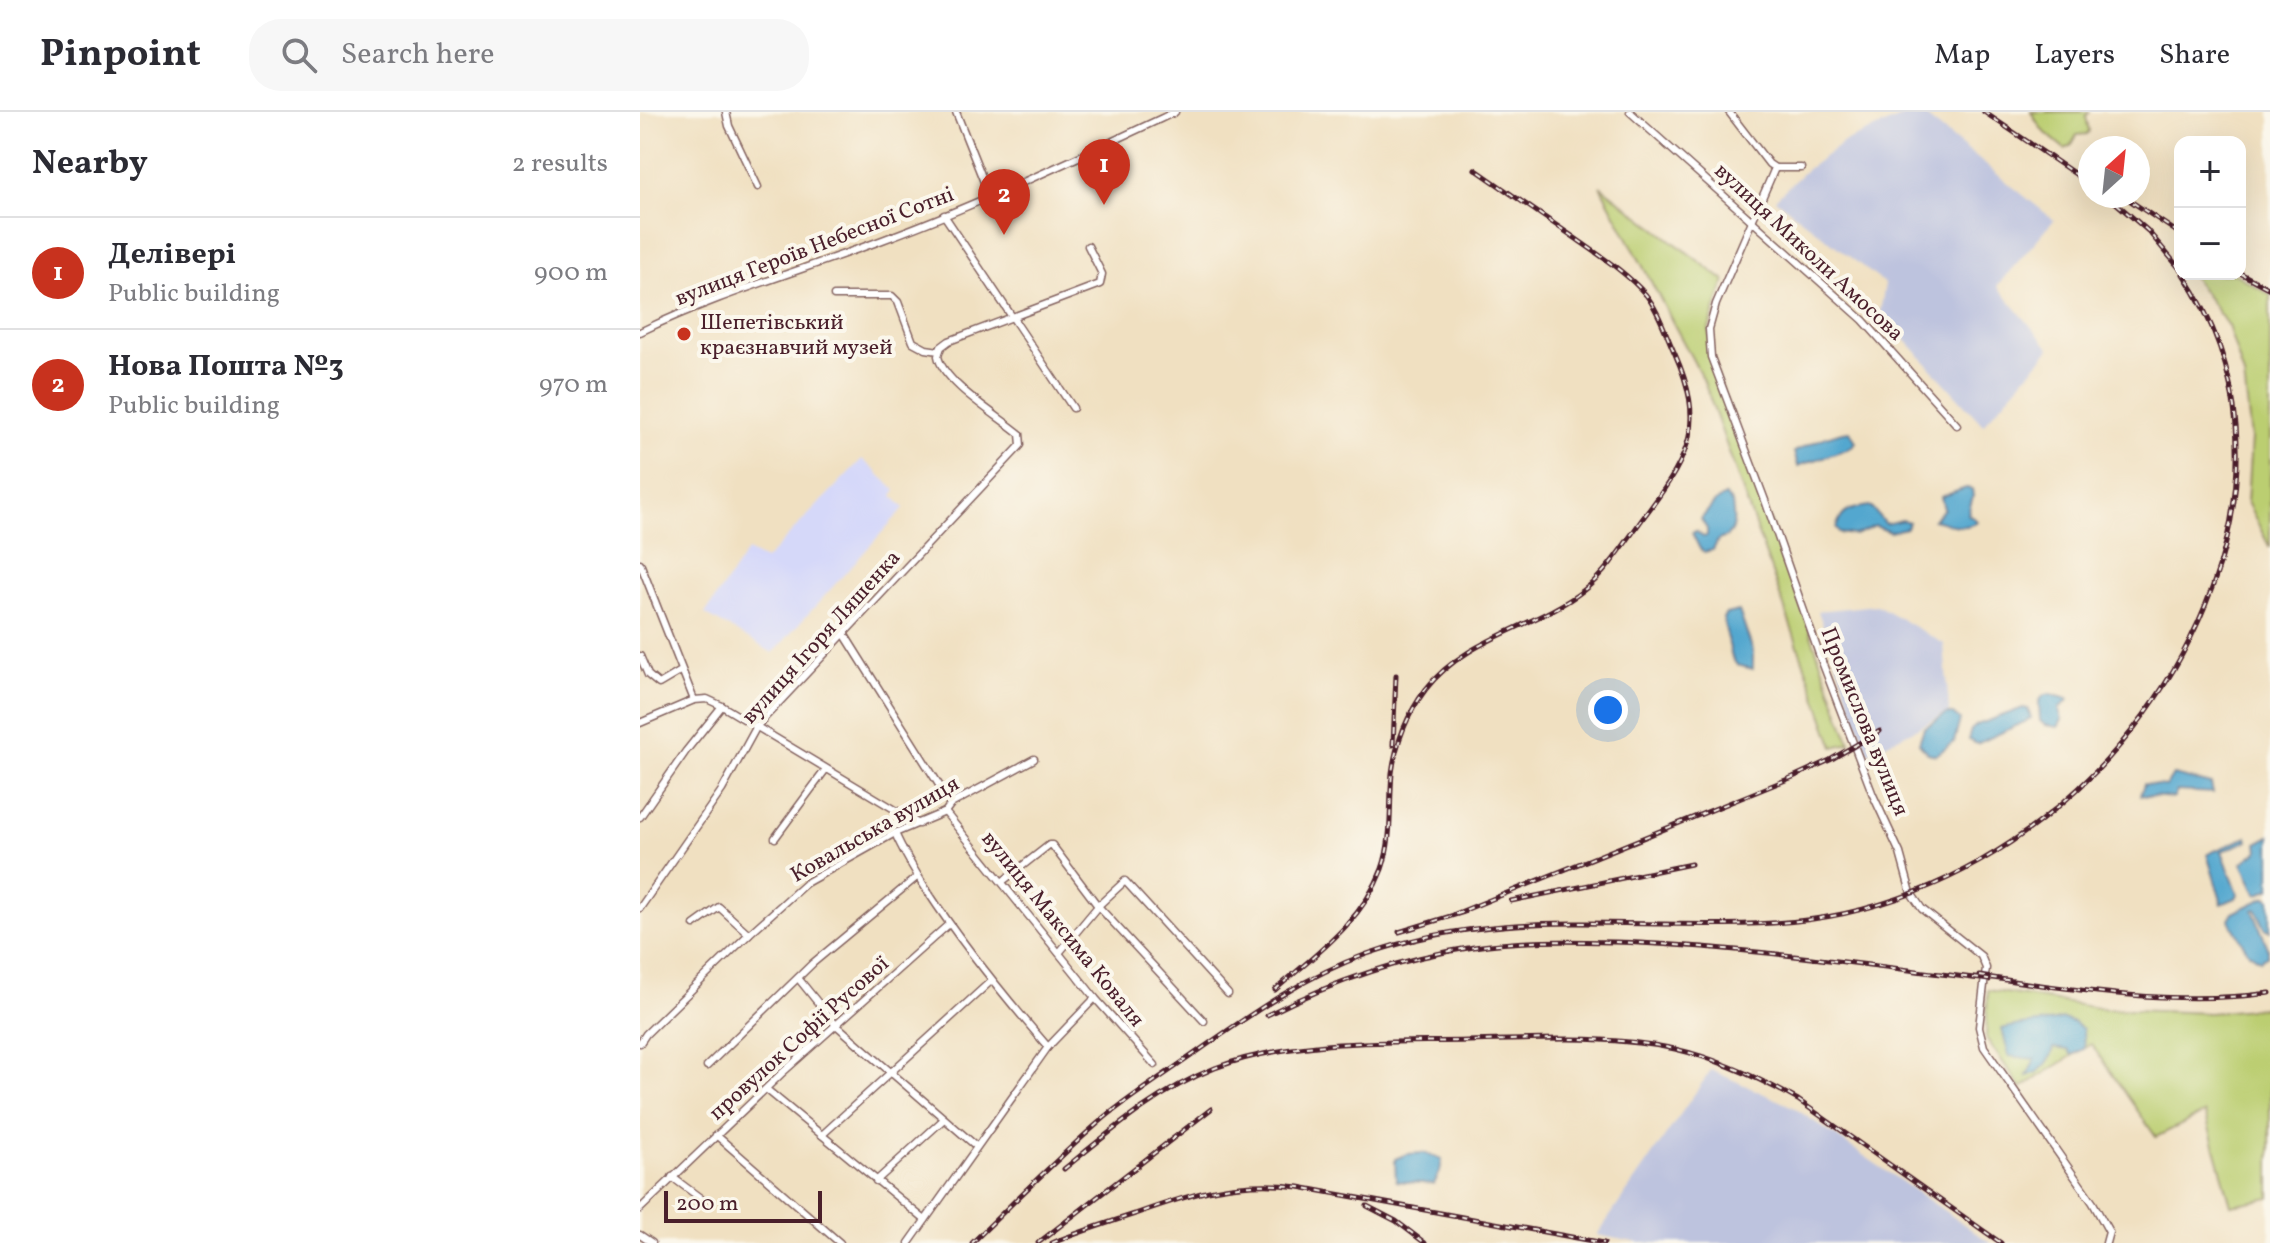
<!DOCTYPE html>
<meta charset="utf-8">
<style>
body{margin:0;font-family:Vollkorn,serif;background:#f7f7f7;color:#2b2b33}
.controls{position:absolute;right:24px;top:24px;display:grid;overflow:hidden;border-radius:16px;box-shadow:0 8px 32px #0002}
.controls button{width:72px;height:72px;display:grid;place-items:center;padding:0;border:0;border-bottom:2px solid #e1e1e2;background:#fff;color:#2b2b33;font:40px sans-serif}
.compass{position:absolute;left:1438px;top:24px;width:72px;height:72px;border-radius:50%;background:#fff;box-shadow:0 8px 32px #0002;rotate:27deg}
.scale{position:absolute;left:24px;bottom:20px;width:158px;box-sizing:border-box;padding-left:8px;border:4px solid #4a1f2b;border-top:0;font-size:22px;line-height:28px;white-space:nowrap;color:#4a1f2b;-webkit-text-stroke:6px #fbf7ec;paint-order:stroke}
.you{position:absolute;left:968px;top:598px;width:28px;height:28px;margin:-20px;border:6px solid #fff;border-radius:50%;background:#1a73e8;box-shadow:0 0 0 12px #1a73e833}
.badge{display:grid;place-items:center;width:52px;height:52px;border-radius:50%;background:#c8321e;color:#fff;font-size:26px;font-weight:700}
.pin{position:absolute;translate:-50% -66px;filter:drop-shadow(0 2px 4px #0008)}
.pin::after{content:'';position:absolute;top:42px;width:28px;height:24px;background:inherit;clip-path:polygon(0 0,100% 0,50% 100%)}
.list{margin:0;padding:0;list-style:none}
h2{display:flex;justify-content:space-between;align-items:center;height:104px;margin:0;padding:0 32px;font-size:34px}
h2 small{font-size:26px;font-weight:400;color:#7c7c81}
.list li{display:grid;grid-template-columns:52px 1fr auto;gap:24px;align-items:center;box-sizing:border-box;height:112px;padding:0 32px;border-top:2px solid #e1e1e2}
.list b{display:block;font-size:30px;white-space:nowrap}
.list p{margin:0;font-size:26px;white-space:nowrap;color:#7c7c81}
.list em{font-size:26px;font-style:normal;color:#7c7c81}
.icon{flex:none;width:44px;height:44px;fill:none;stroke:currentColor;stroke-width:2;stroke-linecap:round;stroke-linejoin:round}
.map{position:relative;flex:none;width:1630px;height:1131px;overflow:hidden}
header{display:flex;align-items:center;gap:48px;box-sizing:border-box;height:112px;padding:0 40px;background:#fff;border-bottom:2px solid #e1e1e2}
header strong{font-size:38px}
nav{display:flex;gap:44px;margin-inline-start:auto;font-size:28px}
.search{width:560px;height:72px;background:#f7f7f7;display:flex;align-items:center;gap:20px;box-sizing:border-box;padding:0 28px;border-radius:32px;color:#7c7c81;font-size:30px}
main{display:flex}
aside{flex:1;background:#fff}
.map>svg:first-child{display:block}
</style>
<header>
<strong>Pinpoint</strong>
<div class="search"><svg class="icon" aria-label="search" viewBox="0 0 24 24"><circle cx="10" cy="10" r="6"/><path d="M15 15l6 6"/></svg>Search here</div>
<nav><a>Map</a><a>Layers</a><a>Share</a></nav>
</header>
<main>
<aside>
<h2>Nearby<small>2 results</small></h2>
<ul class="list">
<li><span class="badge">1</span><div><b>Делівері</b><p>Public building</p></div><em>900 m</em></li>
<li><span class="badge">2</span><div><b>Нова Пошта №3</b><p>Public building</p></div><em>970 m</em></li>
</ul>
</aside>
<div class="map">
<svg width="1630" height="1131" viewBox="0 0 1630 1131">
<rect width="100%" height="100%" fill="#fbf7ec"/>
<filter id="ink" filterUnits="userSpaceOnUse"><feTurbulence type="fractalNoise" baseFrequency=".0125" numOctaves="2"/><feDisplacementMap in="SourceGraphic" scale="16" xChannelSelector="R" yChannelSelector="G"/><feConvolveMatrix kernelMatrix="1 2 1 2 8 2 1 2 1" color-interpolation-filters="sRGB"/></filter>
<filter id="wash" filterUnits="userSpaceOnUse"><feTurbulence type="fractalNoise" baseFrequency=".006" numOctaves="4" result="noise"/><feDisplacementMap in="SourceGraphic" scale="32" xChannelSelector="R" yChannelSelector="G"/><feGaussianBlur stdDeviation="1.8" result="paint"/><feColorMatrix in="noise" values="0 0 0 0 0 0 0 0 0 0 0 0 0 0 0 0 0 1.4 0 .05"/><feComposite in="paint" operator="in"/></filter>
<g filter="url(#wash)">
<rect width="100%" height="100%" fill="#f0e0c1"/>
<path fill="#d5d8f9" d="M222,347L256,378L252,383L264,396L133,541L65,502L107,439L125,448Z"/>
<g fill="#bdc3de">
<path d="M1274,0H1280L1414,108L1357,174L1410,237L1343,313L1240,200L1245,172L1135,87L1166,58L1204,30Z"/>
<path d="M1237,493L1304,532L1309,600L1228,641L1178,499Z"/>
<path d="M1071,958L1153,995L1351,1131H999L957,1123Z"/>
</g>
<g fill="#bbce71" stroke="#82764e" stroke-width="2">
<path d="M1391,0H1449L1446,4L1449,19L1448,22L1437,23L1431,34L1425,37L1402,18Z"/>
<path d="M960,74L1085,169L1069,217L1071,245L1210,631L1194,635L1063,267Z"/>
<path d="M1551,162H1595L1630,183V436L1607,390L1611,327L1604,264L1588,214Z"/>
<path d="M1348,878L1464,897L1569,901L1630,895V1086L1591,1093L1565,1001L1516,1025L1451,932L1381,976L1346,926Z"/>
</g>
<g fill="#53a7cf" stroke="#4e637d" stroke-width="2">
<path d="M1210,319L1216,330L1210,336L1158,354L1154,340C1168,332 1195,320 1210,319Z"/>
<path d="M1326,376L1332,377L1333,384L1328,402L1337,409C1325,420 1308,411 1293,408L1304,397L1301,385Z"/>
<path d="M1085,384L1092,391C1094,407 1097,424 1078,428L1073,438L1064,440L1060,437L1052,421L1056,419L1063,425L1067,424V417L1061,407L1075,390Z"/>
<path d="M1230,394L1245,412L1262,408L1269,410L1266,416L1250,420L1235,414L1215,423L1199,421L1196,416C1202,398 1212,396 1230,394Z"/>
<path d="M1099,499L1113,539V557L1097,553L1092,546L1083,506L1086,502Z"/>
<path d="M1409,582L1429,587L1419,597L1422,608L1418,615L1405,613L1400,609L1399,590L1403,584Z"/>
<path d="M1383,596L1388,597L1391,607L1337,632L1328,628L1331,618L1337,613Z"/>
<path d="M1307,602H1313L1320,608L1314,630L1296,643L1288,641L1279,631L1284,616Z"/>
<path d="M1533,663L1571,672L1573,681L1537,679L1534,686L1500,683L1504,672L1526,674Z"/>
<path d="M1630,724V777L1617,783L1602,751L1618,739L1617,731Z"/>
<path d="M1607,725L1608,729L1582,739L1598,782L1596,786L1582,792L1567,742Z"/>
<path d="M1626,785L1630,788V819L1625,816L1616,797L1613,798L1628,836V843L1620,848L1608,840L1589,808L1593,801Z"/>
<path d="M1423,907L1435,911L1443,917L1444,937L1432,943L1428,938L1414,936C1410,950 1402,960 1387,964L1395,947L1369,944L1362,917C1383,910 1403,913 1423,907Z"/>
<path d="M784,1041L802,1047L800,1060L794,1072L756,1069L755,1047L767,1042Z"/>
</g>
</g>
<g filter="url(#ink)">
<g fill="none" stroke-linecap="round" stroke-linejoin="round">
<defs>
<g id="minor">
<path d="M86,0L89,14L118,75"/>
<path d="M316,0L350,85"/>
<path d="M990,0L1223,208L1317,313"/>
<path d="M1089,0L1129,52L1135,56H1161"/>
<path d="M1135,56L1076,192L1069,217L1071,245L1126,391L1179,542L1233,683L1260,741L1271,781L1282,797L1341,844L1346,856L1339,915L1344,935L1453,1091L1469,1120L1466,1131"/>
<path d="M304,103L433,296"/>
<path d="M194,184H252L258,190L273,230L286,237L299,239"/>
<path d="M0,220C78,182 164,158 245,127C344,90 439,45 535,0"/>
<path d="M0,451L54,588L67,587L82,594L279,712"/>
<path d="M203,520L311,692"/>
<path d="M0,544L8,563L19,572L41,559"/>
<path d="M0,611L54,588"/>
<path d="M305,700L455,886L515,953"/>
<path d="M0,705L46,639L82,594"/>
<path d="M255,721C264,742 276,761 288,780C324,835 365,885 408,935"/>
<path d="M135,726L186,657"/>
<path d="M363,769L409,733H412L458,794L564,909"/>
<path d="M0,796L82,678L117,614L381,333L380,322C359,304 303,271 298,244L301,235L309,229L460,172L462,162L448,134"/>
<path d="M54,813L79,795L109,822"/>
<path d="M419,841L458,794L485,769L588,882"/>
<path d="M158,866L195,912L336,1034"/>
<path d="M0,931L6,922L109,822L166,771L255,721L305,700L311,692L394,647"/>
<path d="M67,954L173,851L278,764"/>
<path d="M126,977L285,1108"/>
<path d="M76,1023L200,1131"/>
<path d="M182,1023L351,869"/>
<path d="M32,1065L63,1088"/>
<path d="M236,1069L304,1007"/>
<path d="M0,1097L141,962L309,812"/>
<path d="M0,1123L12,1131"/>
<path d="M269,1131L408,935L455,886"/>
</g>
</defs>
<use href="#minor" stroke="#846360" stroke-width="9"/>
<use href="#minor" stroke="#fff" stroke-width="6"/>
<defs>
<g id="rail">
<path d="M1344,0L1450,72"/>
<path d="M1468,84L1508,119L1540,157"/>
<path d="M1483,84L1540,122"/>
<path d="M1600,161L1630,177"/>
<path d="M753,633L756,563"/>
<path d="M871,789L1051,752"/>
<path d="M815,802L1153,665L1190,648L1240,619"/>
<path d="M759,820L824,800"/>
<path d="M1339,864C1434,878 1534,894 1630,881"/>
<path d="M635,878C676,842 722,810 742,757C753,726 749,693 752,661C756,631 768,601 786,577C825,526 895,516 944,478C970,458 989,424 1009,398C1051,342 1065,310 1035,242C1026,223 1019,199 1006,183C986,160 959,143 935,126C901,103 868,80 835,57"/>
<path d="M627,903C692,870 762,846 834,835C881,828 927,829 974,830C1100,834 1224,853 1349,868"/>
<path d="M424,1057C472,1018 517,979 575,956C654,926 746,931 829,929C897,928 968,922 1035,937C1079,947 1119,966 1158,988L1361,1131"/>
<path d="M727,1094L756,1109L785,1131"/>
<path d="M332,1131C375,1089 418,1045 464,1006C495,981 529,960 561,937C614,900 665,864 727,842C864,793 992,819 1133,811C1330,801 1506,658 1572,476C1611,370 1607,257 1543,162"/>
<path d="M398,1131L571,997"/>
<path d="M412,1131C439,1120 467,1111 495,1102C554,1081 596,1067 659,1075L964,1131"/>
</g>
</defs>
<use href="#rail" stroke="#4a1f2b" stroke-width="5"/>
<use href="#rail" stroke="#fbf7ec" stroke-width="2" stroke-dasharray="6" stroke-linecap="butt"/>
</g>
</g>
<circle fill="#c8321e" stroke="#fbf7ec" stroke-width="3" cx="44" cy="222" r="8"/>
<g text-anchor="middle" stroke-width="8" stroke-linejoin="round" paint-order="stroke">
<g font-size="22" fill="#4a1f2b" stroke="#fbf7ec">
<text transform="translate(174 133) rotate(-21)" y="8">вулиця Героїв Небесної Сотні</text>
<text transform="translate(1170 139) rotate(43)" y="8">вулиця Миколи Амосова</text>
<text transform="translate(180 524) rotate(-48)" y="8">вулиця Ігоря Ляшенка</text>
<text transform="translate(1226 609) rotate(68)" y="8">Промислова вулиця</text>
<text transform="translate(234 716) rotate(-30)" y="8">Ковальська вулиця</text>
<text transform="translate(424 816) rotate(51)" y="8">вулиця Максима Коваля</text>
<text transform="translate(158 925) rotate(-42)" y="8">провулок Софії Русової</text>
</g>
<g font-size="22" fill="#4a1f2b" stroke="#fbf7ec" text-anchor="start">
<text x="60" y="217">Шепетівський<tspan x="60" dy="25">краєзнавчий музей</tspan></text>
</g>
</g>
</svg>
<div class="controls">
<button>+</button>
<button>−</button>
</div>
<svg class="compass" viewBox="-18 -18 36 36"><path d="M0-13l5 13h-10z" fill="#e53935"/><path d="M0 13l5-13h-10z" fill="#7c7c81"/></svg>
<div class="scale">200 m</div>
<div class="you"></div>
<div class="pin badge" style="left:464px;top:93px">1</div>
<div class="pin badge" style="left:364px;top:123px">2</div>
</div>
</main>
